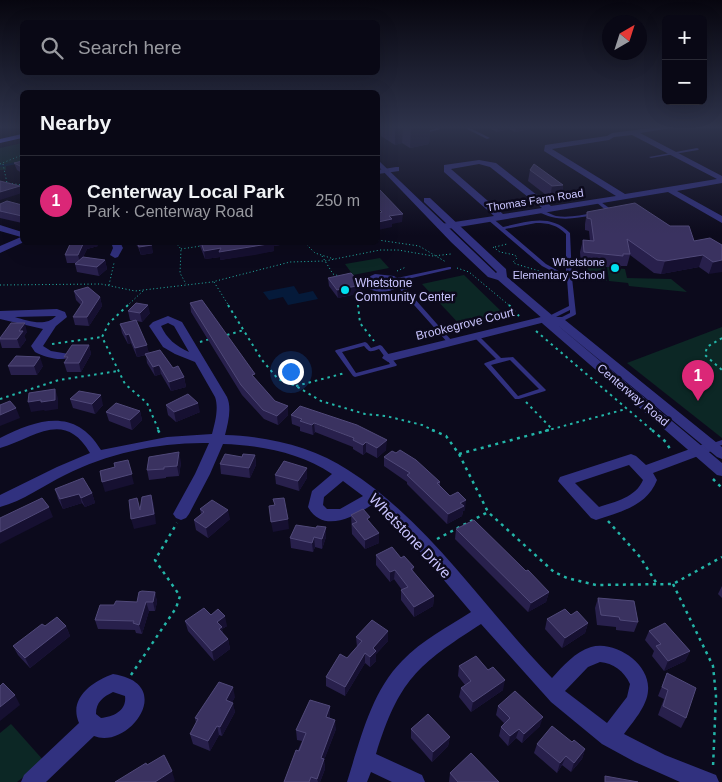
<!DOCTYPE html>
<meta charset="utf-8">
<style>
body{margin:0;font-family:Helvetica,sans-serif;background:#171622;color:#f1f3f6}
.controls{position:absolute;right:15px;top:15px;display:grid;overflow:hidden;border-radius:8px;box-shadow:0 5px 20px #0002}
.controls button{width:45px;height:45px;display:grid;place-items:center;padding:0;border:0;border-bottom:1px solid #292934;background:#090815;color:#f1f3f6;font:25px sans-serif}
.compass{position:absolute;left:602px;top:15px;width:45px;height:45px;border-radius:50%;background:#090815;box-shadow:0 5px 20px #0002;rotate:39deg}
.you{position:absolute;left:290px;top:371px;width:18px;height:18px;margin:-12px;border:4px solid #fff;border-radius:50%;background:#1a73e8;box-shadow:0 0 0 8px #1a73e833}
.badge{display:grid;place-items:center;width:32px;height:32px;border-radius:50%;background:#db2777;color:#fff;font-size:16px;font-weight:700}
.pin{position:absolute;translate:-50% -41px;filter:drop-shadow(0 1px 2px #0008)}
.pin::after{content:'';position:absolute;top:26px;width:18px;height:15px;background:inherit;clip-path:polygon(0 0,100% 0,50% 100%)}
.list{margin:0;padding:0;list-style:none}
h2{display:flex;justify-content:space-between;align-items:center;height:65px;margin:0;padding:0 20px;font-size:21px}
h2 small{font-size:16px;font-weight:400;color:#999aa0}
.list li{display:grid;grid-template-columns:32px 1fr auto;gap:15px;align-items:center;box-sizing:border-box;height:90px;padding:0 20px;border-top:1px solid #292934}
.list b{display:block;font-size:19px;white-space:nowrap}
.list p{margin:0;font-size:16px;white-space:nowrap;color:#999aa0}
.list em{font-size:16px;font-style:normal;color:#999aa0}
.icon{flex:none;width:28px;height:28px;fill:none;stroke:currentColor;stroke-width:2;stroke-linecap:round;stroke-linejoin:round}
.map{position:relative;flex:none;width:722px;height:782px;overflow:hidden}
.search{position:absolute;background:#090815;box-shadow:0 5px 20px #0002;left:20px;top:20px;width:360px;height:55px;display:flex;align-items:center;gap:12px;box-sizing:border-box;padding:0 18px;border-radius:8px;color:#999aa0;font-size:19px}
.panel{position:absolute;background:#090815;box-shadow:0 5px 20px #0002;left:20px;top:90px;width:360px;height:155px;border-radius:8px}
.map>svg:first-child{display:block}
</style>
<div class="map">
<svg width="722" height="782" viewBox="0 0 722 782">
<rect width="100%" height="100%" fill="#0c0a1c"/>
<g fill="#0c2725">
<path d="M22,143V163L6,166V170H0V148Z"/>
<path d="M380,258L389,268L353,275L345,264Z"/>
<path d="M587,266L605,267L607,281L589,280Z"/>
<path d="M607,267L625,269L627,278L671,279L687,292L629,286L628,283L609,281Z"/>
<path d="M464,275L506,316L462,327L422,284Z"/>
<path d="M722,327V438L627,363Z"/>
<path d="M11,724L44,761L17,782H0V733Z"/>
</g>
<path fill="#051a3a" d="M294,286L299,294L313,291L318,299L288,305L283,297L269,300L263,292Z"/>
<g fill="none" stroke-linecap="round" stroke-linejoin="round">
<path stroke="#051a3a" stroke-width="2" d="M0,166L22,162"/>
<g stroke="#23b5a8" stroke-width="1" stroke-dasharray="1 2.5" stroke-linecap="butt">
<path d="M0,164L22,155"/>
<path d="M3,164L7,183L22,185"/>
<path d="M378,240L419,246L446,262"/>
<path d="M175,242L181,249L180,273L186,284"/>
<path d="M304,242L315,253L334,259"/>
<path d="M493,247L500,252L515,255L517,258L513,262L516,264L539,271"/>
<path d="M495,247L507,244"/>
<path d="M181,249L201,246"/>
<path d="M322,256L333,274L339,276"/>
<path d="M457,268L469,272L510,306"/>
<path d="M397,271L406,267"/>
<path d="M214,282L229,306"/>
<path d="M0,285L101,284L135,291L212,282L290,262L325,261L380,250H398L433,256L451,254"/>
<path d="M109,285L114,263"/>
<path d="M127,306L144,290"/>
<path d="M358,306L359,302L369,295"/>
</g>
<g stroke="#23b5a8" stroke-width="2" stroke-dasharray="2.5 4" stroke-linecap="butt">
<path d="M128,305L109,323L102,337L125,384L147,403L159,431"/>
<path d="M228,305L262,360L278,379L296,386L321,401L365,414L386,416L422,425L435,431"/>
<path d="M358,305L360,323L374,341"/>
<path d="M509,305L519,316"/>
<path d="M536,331L653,431"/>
<path d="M227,335L244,330"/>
<path d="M722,338L707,347L705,355L722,370"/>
<path d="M200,342L210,339"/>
<path d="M52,344L102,337"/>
<path d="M296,386L345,373"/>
<path d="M0,399L59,380L118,371"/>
<path d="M526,402L552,429"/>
<path d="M545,431L626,409"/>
</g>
<g stroke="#23b5a8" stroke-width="2.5" stroke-dasharray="3 4.5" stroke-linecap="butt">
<path d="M158,430L160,434"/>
<path d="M432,430L446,436L459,454L488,512L554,572L567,578L596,585L673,584L722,557"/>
<path d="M652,430L666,442L670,449"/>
<path d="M459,454L549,430"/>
<path d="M713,479L722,488"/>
<path d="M608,521L640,557L657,584"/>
<path d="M437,539L488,512"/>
<path d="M673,584L713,666L716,696L713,767"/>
<path d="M131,675L176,608L180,596L155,560L177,523"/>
</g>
<g fill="#31317f" fill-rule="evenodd">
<path d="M412,126H416L425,131L436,129L433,127L435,126H441L438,127L441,129L425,133Z"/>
<path d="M461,126H466L490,138L487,139Z"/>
<path d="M697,148L699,149L698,150L651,158L649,157Z"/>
<path d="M536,197H537V199L488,207L486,206L488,205Z"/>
<path d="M596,200H598L612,210V212H608L596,202Z"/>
<path d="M537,209C544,210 550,214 556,216C569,218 581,215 593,213L595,214L593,215C572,219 557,222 537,211Z"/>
<path d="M487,217H491L503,227C526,222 550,213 570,233L572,278L576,314L575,315L563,321L549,318L548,317L549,316L569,306L567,279L542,266L487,219ZM536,223C549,223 557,225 566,234V275L546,264L505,229ZM570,310V313L562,317H556Z"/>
<path d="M449,267H451V269L399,281L452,341L453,342L450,344L448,343L398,287C387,294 373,294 363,284L364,279L375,274L394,276L397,278ZM376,278L392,279L394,282V285C385,290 377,290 369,284V281Z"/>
<path d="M476,334L478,335L501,358L513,357L546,390L545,391L519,399H515L484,364L485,363L496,359L473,336ZM510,360L539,389L518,396L491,365Z"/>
<path d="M365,342L367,343L371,348L380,345L382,346L397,365L396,366L355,377L353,376L335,351L336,350ZM364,346C370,353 370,352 379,349L390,364L356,373L342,352Z"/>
<path d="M722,440V445L712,448H710L709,446L710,444Z"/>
</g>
<g fill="#31317f" fill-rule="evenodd">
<path d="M666,126H684L640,133L722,176V183L677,191L722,216V223L668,192L441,230L437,227L441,224L494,216L444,172V165L479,160L496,163L551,206L616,196L544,151L545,145L607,136L612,133ZM632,135L717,179L625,194L552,149L609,140L614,137ZM479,164L490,167L542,208L503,214L451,169Z"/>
<path d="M396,167H399V171L378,174V170Z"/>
<path d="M0,225L22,232V242H24L0,253V246L21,237L0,231Z"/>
<path d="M111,242H120L123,248L118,257L115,258L110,255L113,248Z"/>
<path d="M57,309L65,312L67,317L56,326L43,346L51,351L69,354L71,356L69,358C58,361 45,357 35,352L31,346L43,329L0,319V311ZM56,316C46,327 28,321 15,317Z"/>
<path d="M549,315L554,318L553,320L388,362L382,358L384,355Z"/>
<path d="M168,316L182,322L227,397C232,408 228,423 225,435C266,436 314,447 348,470C430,522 485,610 552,678C563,666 575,652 591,647C615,640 651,664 648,691C647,706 633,722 624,734L665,755L716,775L719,782H680L635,762L602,744L551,702L481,624C417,665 399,680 376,754L422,775L425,782H392L371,772L367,782H347C360,741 371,692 402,661C422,640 448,627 471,612L409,539L373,504C354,517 323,534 308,507L312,491L332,474C301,453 260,445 223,444L210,474L189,514L186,518L181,520L176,518L173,514L195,474L209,443C160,442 108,453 65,475C44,485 23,501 0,507V495L57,467L90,453C64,409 35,438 0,448V438C38,419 75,407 101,450L167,437L212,434C215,423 219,408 215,397L195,362L175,354L163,347L149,326L153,322ZM168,323L174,326L189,352C176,346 167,339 161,326ZM343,481L363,496L340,509H327L323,505L324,497ZM600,662C613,663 624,671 630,684L627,697L607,723L565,691L588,667Z"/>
<path d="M712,441L717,443L719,446L717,449L653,473L657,480C647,506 620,512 596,520L591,518L558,481L560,477L631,454L636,456L646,465ZM629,465L643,480C636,497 615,502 599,507L575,483Z"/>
<path d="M113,674C178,684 128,750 94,736L46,782H21L24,775L79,723C68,698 93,681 113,674ZM113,692L125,696C127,710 114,717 101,718L96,714C96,702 103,697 113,692Z"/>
</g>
<path fill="#31317f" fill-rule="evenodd" d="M378,160L496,273L497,272L424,202V198H430L506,269L507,277L553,316L565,320L722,447V459L717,457L556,324L722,463V476L717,475L543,324L541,322L543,319L498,280L488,277L451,242L378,166Z"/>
<path fill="#5c5cff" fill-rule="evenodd" d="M22,134V138L0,143V139Z"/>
</g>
<g fill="#28204c">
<path d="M381,126H430L429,144L410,148L402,143L395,145L381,136Z"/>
<path d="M485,126H536V128L515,132L509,129L497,132Z"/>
<path d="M22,161V173L17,170L14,163Z"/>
<path d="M530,170L563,185L562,196L550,198L528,181Z"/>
<path d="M0,204L22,205V223L0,218Z"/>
<path d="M587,212L670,226L694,241L722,245L709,274L699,267L661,274L654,273L630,255L627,266H621V268L581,265L580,252L583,240L590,241L589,231L585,230V224Z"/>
<path d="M71,242L98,246L87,249L83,257L105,260L107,269L99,276L77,272L75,264L76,263H67L65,255Z"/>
<path d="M134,242H150L153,253L141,255L138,247Z"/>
<path d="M192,242H286V244L274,246V251L220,260V257L205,259L200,246Z"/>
<path d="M328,278L361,293L338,298L329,286Z"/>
<path d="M74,291L100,297L102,306L89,326L75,325L73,317L81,305L76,300Z"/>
<path d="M190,303L256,380L275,401L288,406V415L278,425L264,419L242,395L191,312Z"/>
<path d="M128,311L150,313L142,322L136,321L149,353L173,368L184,377L186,387L171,391L161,374L155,376L147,363L146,355L137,357L131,343L128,344L122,333L120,324L135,321L130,320Z"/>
<path d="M27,332L24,336L26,340L20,348H2L0,341V338Z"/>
<path d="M89,345L91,354L81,372H67L64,363L66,361L64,357Z"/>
<path d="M8,366H43L37,375H11Z"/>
<path d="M70,399L103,405L95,414L73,408Z"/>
<path d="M166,405L200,412L176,422L168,415Z"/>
<path d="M140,411L142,420L132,430L109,421L106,412Z"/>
<path d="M291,415L386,450L377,458L366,452L363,455L353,449V447L315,432L313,435L300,431V427L292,424Z"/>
<path d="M255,455L256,465L250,478L221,474L220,464L242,457Z"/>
<path d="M384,457L440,482V486L465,510L463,511L462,516L447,524L407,484V482L384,466Z"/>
<path d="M181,462L179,476L166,477V478L149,480L147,470Z"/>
<path d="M275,475L307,478L299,491L276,484Z"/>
<path d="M55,489L92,493L95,503L85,507L82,503L63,509L58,499Z"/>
<path d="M200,509L230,519L208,538L196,530L194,520L201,514Z"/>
<path d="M351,515L370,522L379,543L365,549L352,534Z"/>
<path d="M316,528L326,537L322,549L315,547L313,552L291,548L290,538Z"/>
<path d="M456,529L526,571L549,592L546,602L528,612L455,539Z"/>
<path d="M376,555L401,558L414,567L413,571L434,596L433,606L414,617L401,600V590H402L394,579L390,582L376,565Z"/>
<path d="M722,586V598L718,594Z"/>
<path d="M155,592L157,602L155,611H149L142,634L136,633L135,630L98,629L95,620L114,605L137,602Z"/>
<path d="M598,598L638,622L634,632L616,630V627L597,625L595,608Z"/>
<path d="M211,615L227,626L222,629L223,634L228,639L230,649L214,661L188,631L185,621Z"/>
<path d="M571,615L588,623L585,633L562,648L545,629L547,619Z"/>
<path d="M45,626H66L70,636L30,668L18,655L13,646Z"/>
<path d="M649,631L690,651L685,661L664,671L652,656L654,651L645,640Z"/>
<path d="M356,637L388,641L376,654V661L370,667L365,663L345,696L326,686V677L347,658L357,647Z"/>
<path d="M459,666L503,690L471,712L459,697L461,688L465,685L458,676Z"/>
<path d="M667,673L686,718L681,728L658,715L664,699L658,696Z"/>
<path d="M235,697L232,702L235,712L222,736L219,735L210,751L193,744L190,734L196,723L195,718Z"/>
<path d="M330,706V718L336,729L324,760L325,769L320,782H284L302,741L297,740L296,730Z"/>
<path d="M498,706L540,726L522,743L516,738L508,746L499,736L501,727L504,723L496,715Z"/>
<path d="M411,729L450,737L448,746L432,762L411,738Z"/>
<path d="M537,744L585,749L582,759L571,772L562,765L557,773L534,753Z"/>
<path d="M450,773L499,782H449Z"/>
</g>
<g fill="#161031">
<path d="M395,126H403L402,143L395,145Z"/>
<path d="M422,126H430L429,144L410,148L411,128Z"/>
<path d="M498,126H510L509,129L497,132Z"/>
<path d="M516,126H536V128L515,132Z"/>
<path d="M563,185L562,196L550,198L552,186Z"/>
<path d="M20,186L22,193L0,200V192Z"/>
<path d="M403,214L402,222L392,224V227L378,230V222L389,216Z"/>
<path d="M84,242H97L98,246L87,249L80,263L78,255Z"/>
<path d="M271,242H286V244L274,246V251L255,255L220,260V257L205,259L204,251Z"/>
<path d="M152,245L153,253L141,255L139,247Z"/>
<path d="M703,255L699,267L661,274L665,261Z"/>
<path d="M105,260L107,269L99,276L97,267Z"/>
<path d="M722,260V272L709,274L713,262Z"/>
<path d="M361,285V293L338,298L337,290Z"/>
<path d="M100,297L102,306L89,326L87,317Z"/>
<path d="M148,305L150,313L142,322L140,313Z"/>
<path d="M25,323L27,332L24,336L26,340L20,348L17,339L19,331Z"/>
<path d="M129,334L131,343L128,344L126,335Z"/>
<path d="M89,345L91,354L81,372L79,363Z"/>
<path d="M147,345L149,354L137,357L135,348Z"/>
<path d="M40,357L43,366L37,375L34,366Z"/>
<path d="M159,365L161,374L155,376L153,367Z"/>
<path d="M184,377L186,387L171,391L169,382Z"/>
<path d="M55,389L58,398V409L45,411L44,410L31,412L28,402Z"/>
<path d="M101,395L103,405L95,414L92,404Z"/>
<path d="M198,403L200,412L176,422L174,412Z"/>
<path d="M288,406V415L278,425L277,416Z"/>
<path d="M16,408L20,418L0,426V415Z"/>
<path d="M140,411L142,420L132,430L130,420Z"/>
<path d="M314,423L315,432L313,435L312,425Z"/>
<path d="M387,440L386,450L377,458V448Z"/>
<path d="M366,442V452L363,455V445Z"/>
<path d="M179,452L181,462L179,476L177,466Z"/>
<path d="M255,455L256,465L250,478L249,468Z"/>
<path d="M128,460L134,484L105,492L102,482Z"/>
<path d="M307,468V478L299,491L298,481Z"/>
<path d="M92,493L95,503L85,507L81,498Z"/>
<path d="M79,494L82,503L63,509L60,499Z"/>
<path d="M151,495L154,505L156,524L134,529L131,519Z"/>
<path d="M466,500L465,510L463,511L462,516L447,524L448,514L460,503Z"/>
<path d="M49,507L53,517L0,544V532Z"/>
<path d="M228,510L230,519L208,538L206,528Z"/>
<path d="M288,519L289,529L273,532L271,522Z"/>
<path d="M326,527V537L322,549V539Z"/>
<path d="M379,533V543L365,549V540Z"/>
<path d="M314,537L315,547L313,552L312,543Z"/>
<path d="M395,570L394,579L390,582V572Z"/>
<path d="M155,592L157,602L155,611L153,602Z"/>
<path d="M549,592L546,602L528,612L531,603Z"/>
<path d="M434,596L433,606L414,617V607Z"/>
<path d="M146,602L149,611L142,634L139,625Z"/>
<path d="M225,616L227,626L222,629L224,637L221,639L217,622Z"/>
<path d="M588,623L585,633L562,648L565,638Z"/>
<path d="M66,626L70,636L30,668L25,658Z"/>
<path d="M388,631V641L376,654V661L370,667V657L373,648Z"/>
<path d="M228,639L230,649L214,661L212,651Z"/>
<path d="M690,651L685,661L664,671L668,661Z"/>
<path d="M365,653V663L345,696V687Z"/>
<path d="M505,680L503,690L471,712L473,702Z"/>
<path d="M233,687L235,697L228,710L226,700Z"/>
<path d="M15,695L20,705L0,721V707Z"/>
<path d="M233,703L235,712L222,736L220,727Z"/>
<path d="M330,706V716L326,726V717Z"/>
<path d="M543,717L540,726L522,743L524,734Z"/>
<path d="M335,720L336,729L324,760L325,769L320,782H318L317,779L321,758Z"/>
<path d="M217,726L219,735L210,751L208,741Z"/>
<path d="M519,729L516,738L508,746L510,736Z"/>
<path d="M450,737L448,746L432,762L433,752Z"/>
<path d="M585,749L582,759L571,772L574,763Z"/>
<path d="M566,756L562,765L557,773L560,763Z"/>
<path d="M172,771L175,781L173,782H155Z"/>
</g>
<g fill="#3a3260" stroke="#504979">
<path d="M407,126H422L411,128Z"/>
<path d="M22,161V167L14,163Z"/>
<path d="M534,164L563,185L552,186L530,170Z"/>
<path d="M0,181L20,186L0,192Z"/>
<path d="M378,188L403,214L389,216L392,219L378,222V213L382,212L378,208Z"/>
<path d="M7,201L22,205V216L0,211V204Z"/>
<path d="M635,203L670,226H689L694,241L710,238L722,245V260L713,262L703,255L665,261L657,260L627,239L630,254H623V256L584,252L583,240L594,241L591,219L587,218V212Z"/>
<path d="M71,242H84L78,255H65Z"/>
<path d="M137,242H150L152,245L139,247Z"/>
<path d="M201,242H273L274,243L219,252L221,248L204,251Z"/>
<path d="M83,257L105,260L97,267L75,264Z"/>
<path d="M351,273L361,285L337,290L328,278Z"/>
<path d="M88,287L100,297L87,317H73L83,302L74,291Z"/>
<path d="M202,300L255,374L252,375L275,401L288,406L277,416L263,410L241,385L190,303Z"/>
<path d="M136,303L148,305L140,313L128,311Z"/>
<path d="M136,320L147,345L135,348L129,334L126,335L120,324Z"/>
<path d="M11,323H25L19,331H23L17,339H0V338Z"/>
<path d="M72,345H89L79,363H64L68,357H64Z"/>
<path d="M160,350L173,368L178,366L184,377L169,382L159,365L153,367L145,354Z"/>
<path d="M16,356L40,357L34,366H8Z"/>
<path d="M55,389V400L41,402V400L28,402L29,393Z"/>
<path d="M79,391L101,395L92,404L70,399Z"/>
<path d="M188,394L198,403L174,412L166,405Z"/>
<path d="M10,401L16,408L0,415V405Z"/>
<path d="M116,403L140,411L130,420L106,412Z"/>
<path d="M300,406L357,425L387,440L377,448L366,442L363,445L353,440L354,438L314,423L312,425L300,421L302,419L291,415Z"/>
<path d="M400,450L416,460L440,482L437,483L450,496L458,492L466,500L460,503L464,506L448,514L407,475L410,473L384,457L392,451L396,453Z"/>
<path d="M179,452L177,466L164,467V469L147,470L149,457Z"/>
<path d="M225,454L242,457L243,454L255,455L249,468L220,464Z"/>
<path d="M128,460L132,474L102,482L100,471L115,467L114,463Z"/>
<path d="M284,461L307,468L298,481L275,475Z"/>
<path d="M83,478L92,493L81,498L79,494L60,499L55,489Z"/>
<path d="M151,495L154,514L131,519L129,500L137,498L140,510L142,497Z"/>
<path d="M42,498L49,507L0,532V518Z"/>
<path d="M284,498L288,519L271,522L269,506L275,505L273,499Z"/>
<path d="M212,500L228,510L206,528L194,520L204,512L200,509Z"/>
<path d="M363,509L370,517L367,519L379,533L365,540L352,524L357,522L351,515Z"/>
<path d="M474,520L526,571L528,570L549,592L531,603L456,529Z"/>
<path d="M296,525L316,528L317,526L326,527L322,539L314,537L312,543L290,538Z"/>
<path d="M392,547L401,558L404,556L414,567L411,569L434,596L414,607L401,590L408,587L395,570L390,572L376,555Z"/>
<path d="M142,591L155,592L153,602H146L139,625L133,623L134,621L95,620L100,605H114L116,601L137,602L139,592Z"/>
<path d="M598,598L634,601L638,622L620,620L619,617L601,615Z"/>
<path d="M204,608L211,615L218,609L225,616L217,622L222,627L219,629L228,639L212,651L185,621Z"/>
<path d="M565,609L571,615L577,611L588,623L565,638L547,619Z"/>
<path d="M57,617L66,626L25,658L13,646L42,624L45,626Z"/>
<path d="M372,620L388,631L373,648L376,651L370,657L365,653L345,687L326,677L340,654L347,658L362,641L356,637Z"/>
<path d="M665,623L690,651L668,661L656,646L661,644L649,631Z"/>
<path d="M476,656L488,670L493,667L505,680L473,702L461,688L471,681L459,666Z"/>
<path d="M667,673L696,688L686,718L663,706L668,690L662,687Z"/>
<path d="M219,682L233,687L226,700L233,703L220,727L217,726L208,741L190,734L198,719L195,718Z"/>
<path d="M3,683L15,695L0,707V686Z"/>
<path d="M515,691L543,717L524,734L519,729L510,736L501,727L510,718L498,706Z"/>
<path d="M310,700L330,706L326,717L335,720L321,758L324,759L317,779L311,777L309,782H284L296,750L299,751L306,733L296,730Z"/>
<path d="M428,714L450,737L433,752L411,729Z"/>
<path d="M552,726L572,742L574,740L585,749L574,763L566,756L560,763L537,744Z"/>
<path d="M471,753L499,782H458L450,773Z"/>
<path d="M164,755L172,771L155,782H115L146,763L147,765Z"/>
<path d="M605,776L638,782H605Z"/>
</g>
<linearGradient id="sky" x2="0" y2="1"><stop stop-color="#07060f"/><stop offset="0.54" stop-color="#2e334b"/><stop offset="1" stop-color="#2e334b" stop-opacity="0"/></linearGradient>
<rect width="722" height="235" fill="url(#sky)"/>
<g fill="#00dff0" stroke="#0c0a1c" stroke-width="2">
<circle cx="615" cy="268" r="5"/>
<circle cx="345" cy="290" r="5"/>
</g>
<g text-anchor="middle" stroke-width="5" stroke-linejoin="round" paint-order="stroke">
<g font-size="11" fill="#cac5ff" stroke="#0c0a1c">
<text transform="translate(535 200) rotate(-9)" y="4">Thomas Farm Road</text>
</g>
<g font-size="11" fill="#cac5ff" stroke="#0c0a1c" text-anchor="end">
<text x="605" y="266">Whetstone<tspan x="605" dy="13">Elementary School</tspan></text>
</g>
<g font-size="12" fill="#cac5ff" stroke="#0c0a1c" text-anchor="start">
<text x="355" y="287">Whetstone<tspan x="355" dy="14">Community Center</tspan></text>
</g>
<g font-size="12" fill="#cac5ff" stroke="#0c0a1c">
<text transform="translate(465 324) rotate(-14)" y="4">Brookegrove Court</text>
<text transform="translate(633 395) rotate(40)" y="4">Centerway Road</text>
</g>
<g font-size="15" fill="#cac5ff" stroke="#0c0a1c">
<text transform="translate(410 536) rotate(46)" y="5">Whetstone Drive</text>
</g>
</g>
</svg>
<div class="controls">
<button>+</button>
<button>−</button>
</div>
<svg class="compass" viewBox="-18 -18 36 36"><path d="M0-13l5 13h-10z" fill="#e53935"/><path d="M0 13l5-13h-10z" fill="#999aa0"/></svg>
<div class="you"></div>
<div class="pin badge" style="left:698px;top:401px">1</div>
<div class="search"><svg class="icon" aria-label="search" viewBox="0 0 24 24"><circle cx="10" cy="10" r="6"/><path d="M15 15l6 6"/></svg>Search here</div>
<section class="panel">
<h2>Nearby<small></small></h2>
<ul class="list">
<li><span class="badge">1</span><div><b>Centerway Local Park</b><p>Park · Centerway Road</p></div><em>250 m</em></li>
</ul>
</section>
</div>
